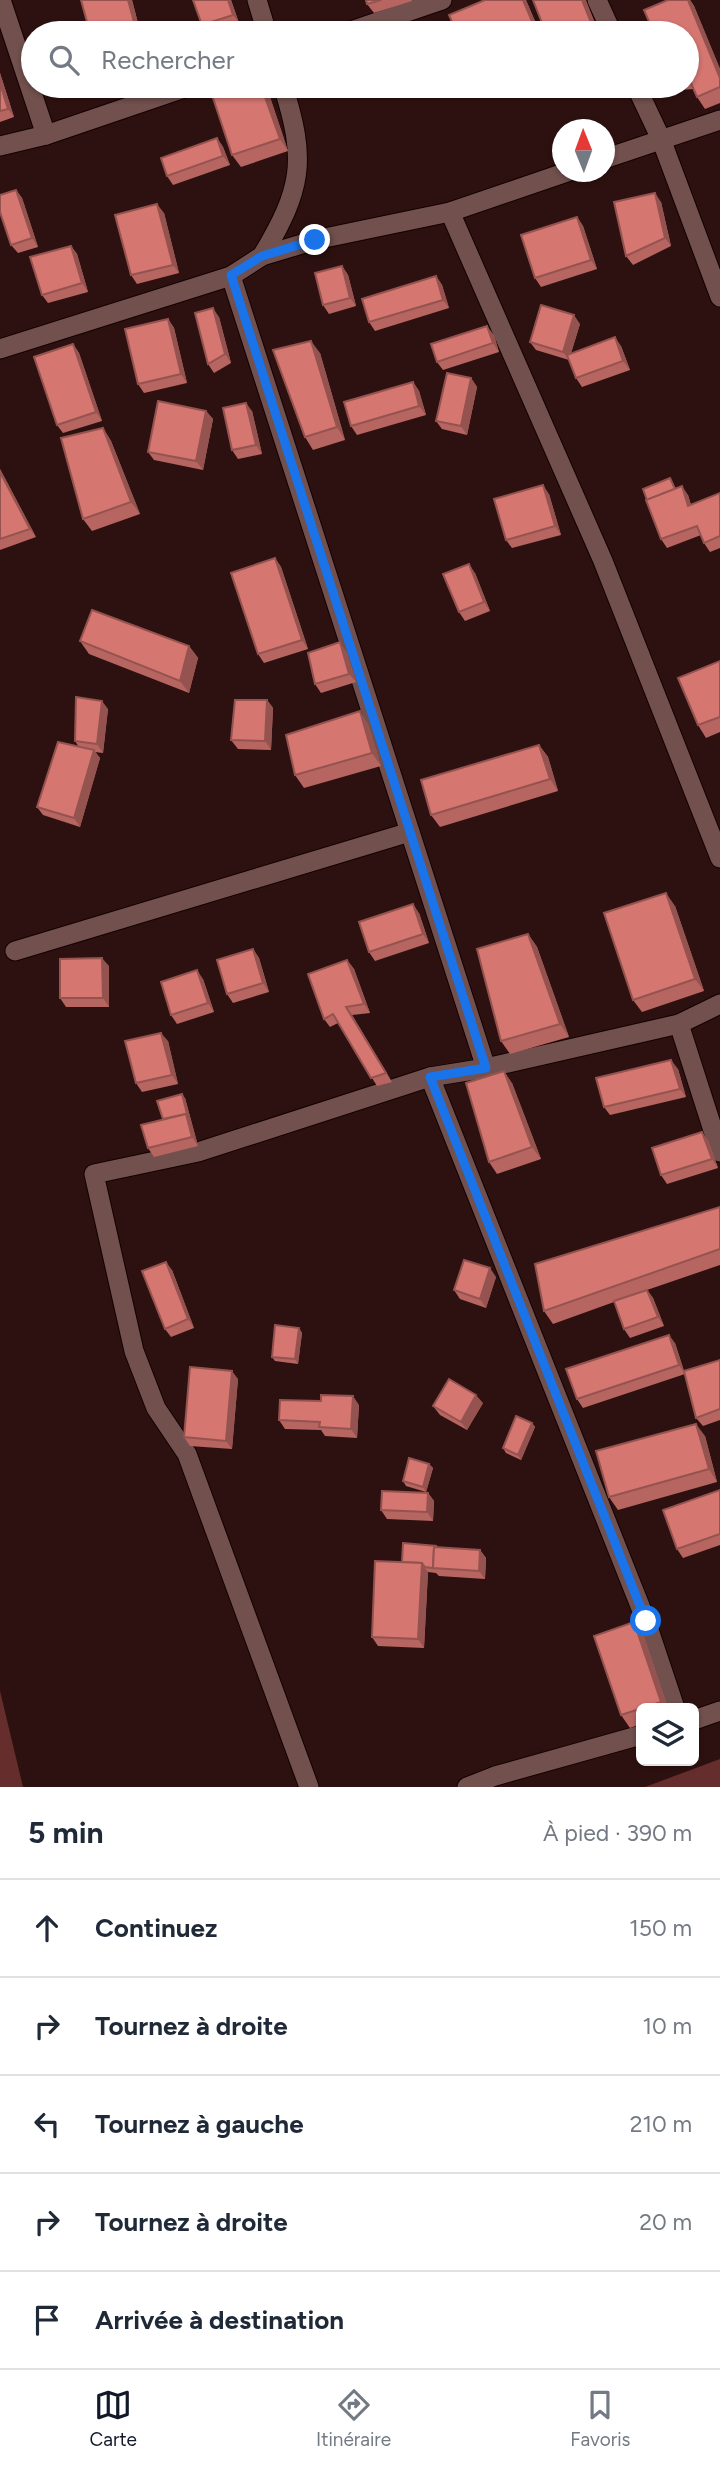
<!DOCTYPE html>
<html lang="fr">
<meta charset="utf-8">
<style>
body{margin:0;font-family:Figtree,sans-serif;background:#f6f6f7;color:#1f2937}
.controls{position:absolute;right:21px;bottom:21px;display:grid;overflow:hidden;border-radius:10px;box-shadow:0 2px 5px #0004}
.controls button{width:63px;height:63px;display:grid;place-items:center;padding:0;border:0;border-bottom:2px solid #e0e1e3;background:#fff;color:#1f2937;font:35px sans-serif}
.compass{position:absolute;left:552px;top:119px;width:63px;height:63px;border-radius:50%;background:#fff;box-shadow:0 2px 5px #0004;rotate:359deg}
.stop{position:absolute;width:21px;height:21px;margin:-16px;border:5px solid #1a73e8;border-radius:50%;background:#fff}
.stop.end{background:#1a73e8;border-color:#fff;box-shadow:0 2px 7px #0008}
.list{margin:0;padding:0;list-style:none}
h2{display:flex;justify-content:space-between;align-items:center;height:91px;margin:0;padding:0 28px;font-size:30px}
h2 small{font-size:23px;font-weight:400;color:#747a83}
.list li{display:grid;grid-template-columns:46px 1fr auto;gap:21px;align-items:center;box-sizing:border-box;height:98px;padding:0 28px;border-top:2px solid #e0e1e3}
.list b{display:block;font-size:26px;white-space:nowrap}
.list em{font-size:23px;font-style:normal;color:#747a83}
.icon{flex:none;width:38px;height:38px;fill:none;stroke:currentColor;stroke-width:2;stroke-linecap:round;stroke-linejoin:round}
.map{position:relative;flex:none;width:720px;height:1787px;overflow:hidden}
.search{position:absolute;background:#fff;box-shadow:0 2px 5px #0004;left:21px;right:21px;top:21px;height:77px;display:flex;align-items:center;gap:18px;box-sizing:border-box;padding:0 24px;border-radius:38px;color:#747a83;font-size:26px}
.sheet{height:581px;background:#fff}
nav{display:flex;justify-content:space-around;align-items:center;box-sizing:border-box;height:98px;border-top:2px solid #e0e1e3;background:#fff;font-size:19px;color:#747a83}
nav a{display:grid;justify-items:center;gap:4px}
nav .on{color:#111827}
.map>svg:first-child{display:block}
</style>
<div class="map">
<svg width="720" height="1787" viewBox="0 0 720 1787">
<rect width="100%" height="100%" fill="#2d1110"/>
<g fill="#652d2b">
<path d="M0,1691L23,1787H0Z"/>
<path d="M720,1759V1787H645Z"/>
</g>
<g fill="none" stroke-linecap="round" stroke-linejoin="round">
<defs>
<g id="minor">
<path d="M1,0L46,135"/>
<path d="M257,0L267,33"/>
<path d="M597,0L612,33"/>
<path d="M345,33L442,0"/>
<path d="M636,86L661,139L720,297"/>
<path d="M0,146L46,135L190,86"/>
<path d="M604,159L720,120"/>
<path d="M450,212L603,561L720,858"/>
<path d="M262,256C302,189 307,161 283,86"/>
<path d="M231,276L486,1068"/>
<path d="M0,349L231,276L262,256L315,240L450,212L567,172"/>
<path d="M15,951L410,832"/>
<path d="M679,1024L720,1152"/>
<path d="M430,1077L646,1621L675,1708"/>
<path d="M694,1720L720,1711"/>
<path d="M309,1787L187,1454L156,1408L134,1351L94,1174L198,1152L430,1077L486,1068L679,1024L720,1004"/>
<path d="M467,1787L495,1776L641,1735"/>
</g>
</defs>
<use href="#minor" stroke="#130001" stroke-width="21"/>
<use href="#minor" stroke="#71504d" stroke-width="19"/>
</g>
<g fill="#b76561">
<path d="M81,0H132L140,31L131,33H90Z"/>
<path d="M231,0L239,23L210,33H207L202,25Z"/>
<path d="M366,0H412V1L374,13L367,4Z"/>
<path d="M485,0H526L540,33H457Z"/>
<path d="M668,0H690L694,6L720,69V103L705,109L697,97L693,89L681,90L678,86H687V33Z"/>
<path d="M0,73L14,117L0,122Z"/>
<path d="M268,91L288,151L241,167L232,155Z"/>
<path d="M217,138L223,147L230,165L173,185L167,176Z"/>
<path d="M16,190L22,198L38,247L18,253L11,245Z"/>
<path d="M661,202L671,246L633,265L626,256Z"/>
<path d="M164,213L179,273L137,284L131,275Z"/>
<path d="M577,217L583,226L597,269L541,287L535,278Z"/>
<path d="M71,246L77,254L88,292L48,303L42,295Z"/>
<path d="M342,266L348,275L356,306L329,314L323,305Z"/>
<path d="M436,276L442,285L449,308L375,331L369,322Z"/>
<path d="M219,317L231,363L214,373L208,364Z"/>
<path d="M168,319L174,328L187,383L144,393L138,384Z"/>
<path d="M580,324L571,353L621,346L630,370L582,387L576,378L569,360L536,350L530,342Z"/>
<path d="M494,335L499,352L443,370L437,362Z"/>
<path d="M73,344L79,353L102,421L63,433L57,425Z"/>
<path d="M320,353L345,440L313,450L305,437Z"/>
<path d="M471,378L477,387L467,435L442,429L436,421Z"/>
<path d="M413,382L419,391L426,415L357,435L351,426Z"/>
<path d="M206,411L213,419L203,470L154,460L148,452Z"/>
<path d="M252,411L262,454L238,459L232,450Z"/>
<path d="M103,428L111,441L140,514L92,531L83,519Z"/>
<path d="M0,469L36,537L0,550Z"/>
<path d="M673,483L676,489L688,495L691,505L720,493V548L710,552L704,543L701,535L667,548L661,539Z"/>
<path d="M549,494L561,535L512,548L506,540Z"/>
<path d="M275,558L281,567L308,649L264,663L258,654Z"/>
<path d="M475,573L490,611L465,621L459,612Z"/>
<path d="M80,641L189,646L198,658L189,693L89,654Z"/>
<path d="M346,651L356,682L321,693L315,684Z"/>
<path d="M720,661V732L706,738L698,725Z"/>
<path d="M267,700L273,708L271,750L238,749L231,740Z"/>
<path d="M108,709L103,753L95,752L100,758L80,827L43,815L37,807L79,747L75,741Z"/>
<path d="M368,724L381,766L304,788L295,775Z"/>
<path d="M539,745L548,757L558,791L440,827L431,815Z"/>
<path d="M675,906L704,991L642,1012L633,1000Z"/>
<path d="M419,913L429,943L375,961L369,952Z"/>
<path d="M528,934L537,947L569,1037L510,1054L501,1041Z"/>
<path d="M253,949L259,958L269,992L233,1003L227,994Z"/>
<path d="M347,960L354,969L370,1013L352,1015L392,1082L377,1086L338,1023L330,1027L324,1019Z"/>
<path d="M109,966V1007H66L60,998Z"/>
<path d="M203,979L214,1012L177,1024L171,1015Z"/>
<path d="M168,1041L178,1084L142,1092L136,1083Z"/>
<path d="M678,1069L686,1097L610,1115L604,1107Z"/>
<path d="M512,1083L541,1159L497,1174L489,1162Z"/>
<path d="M185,1098L198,1146L154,1157L148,1148L163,1119Z"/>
<path d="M708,1140L718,1168L667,1184L661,1175Z"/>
<path d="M720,1207V1265L647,1290L653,1298L664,1326L630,1338L624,1329L614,1302L553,1324L544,1311Z"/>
<path d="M172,1270L194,1328L171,1337L165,1329Z"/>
<path d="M496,1277L486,1308L460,1299L454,1290Z"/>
<path d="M299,1328L302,1333L298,1364L275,1361L272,1357Z"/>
<path d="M675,1343L684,1371L720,1360V1420L703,1426L696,1418L685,1374L583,1408L577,1399Z"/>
<path d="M238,1379L232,1449L190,1446L184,1437Z"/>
<path d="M483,1403L467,1430L440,1415L433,1406Z"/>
<path d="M359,1405L357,1438L325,1436L321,1430L285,1429L279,1420Z"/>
<path d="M532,1423L535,1427L521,1460L506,1453L503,1448Z"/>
<path d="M705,1436L717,1482L618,1510L609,1497Z"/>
<path d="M429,1464L433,1468L426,1492L406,1486L403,1481Z"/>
<path d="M720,1490V1545L683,1558L677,1549Z"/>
<path d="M428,1493L434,1501L433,1521L387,1519L381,1510Z"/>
<path d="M438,1547L480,1550L486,1558L485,1579L439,1576L436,1573L428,1572L424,1648L378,1646L372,1637L402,1562Z"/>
<path d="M634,1622L643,1634L668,1708H641V1724L630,1728L621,1715Z"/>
</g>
<g fill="#95534f">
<path d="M128,0H132L140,31L134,22Z"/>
<path d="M228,0H231L239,23L233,15Z"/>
<path d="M523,0H526L540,33H537Z"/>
<path d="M582,0H586L599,33H595Z"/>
<path d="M688,0H690L694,6L720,69V78Z"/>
<path d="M0,73L14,117L8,109L0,83Z"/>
<path d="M261,86H264L268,91L288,151L280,139Z"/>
<path d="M217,138L223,147L230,165L223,156Z"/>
<path d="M16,190L22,198L38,247L32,238Z"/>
<path d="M655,193L661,202L671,246L665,238Z"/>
<path d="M157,204L164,213L179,273L173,265Z"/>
<path d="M577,217L583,226L597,269L591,260Z"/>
<path d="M71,246L77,254L88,292L82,283Z"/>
<path d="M342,266L348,275L356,306L350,298Z"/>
<path d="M436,276L442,285L449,308L443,300Z"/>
<path d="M213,308L219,317L231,363L225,354Z"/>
<path d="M574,315L580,324L569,360L563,352Z"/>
<path d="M168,319L174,328L187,383L181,374Z"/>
<path d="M487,326L494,335L499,352L493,343Z"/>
<path d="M615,337L621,346L630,370L623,361Z"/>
<path d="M311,341L320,353L345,440L337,427Z"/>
<path d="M73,344L79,353L102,421L96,412Z"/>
<path d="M471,378L477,387L467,435L461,426Z"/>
<path d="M413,382L419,391L426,415L419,406Z"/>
<path d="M246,403L252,411L262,454L256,445Z"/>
<path d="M206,411L213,419L203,470L196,461Z"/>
<path d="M103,428L111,441L140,514L131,502Z"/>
<path d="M0,469L36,537L30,529L0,472Z"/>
<path d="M543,485L549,494L561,535L555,526Z"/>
<path d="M682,486L688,495L694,515L688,506Z"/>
<path d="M275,558L281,567L308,649L302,640Z"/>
<path d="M469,564L475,573L490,611L484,602Z"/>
<path d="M340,642L346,651L356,682L349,674Z"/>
<path d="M189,646L198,658L189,693L180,681Z"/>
<path d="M267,700L273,708L271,750L265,741Z"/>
<path d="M102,701L108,709L103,753L97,744Z"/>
<path d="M360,711L368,724L381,766L372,753Z"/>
<path d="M539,745L548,757L558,791L550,779Z"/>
<path d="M94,750L100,758L80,827L74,818Z"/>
<path d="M666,893L675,906L704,991L695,979Z"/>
<path d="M413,904L419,913L429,943L423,934Z"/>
<path d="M528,934L537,947L569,1037L560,1024Z"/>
<path d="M253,949L259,958L269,992L263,983Z"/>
<path d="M102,958L109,966V1007L103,998Z"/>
<path d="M347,960L354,969L370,1013L364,1004Z"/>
<path d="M197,970L203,979L214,1012L208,1003Z"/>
<path d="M346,1007L352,1015L392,1082L386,1073Z"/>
<path d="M161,1033L168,1041L178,1084L172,1075Z"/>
<path d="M671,1060L678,1069L686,1097L680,1089Z"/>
<path d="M504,1071L512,1083L541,1159L532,1147Z"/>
<path d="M182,1094L185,1098L198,1146L192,1137Z"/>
<path d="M702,1132L708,1140L718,1168L712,1159Z"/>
<path d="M166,1262L172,1270L194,1328L188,1319Z"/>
<path d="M490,1268L496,1277L486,1308L480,1299Z"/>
<path d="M647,1290L653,1298L664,1326L658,1317Z"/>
<path d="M299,1328L302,1333L298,1364L295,1359Z"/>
<path d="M669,1335L675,1343L685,1374L679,1365Z"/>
<path d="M232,1371L238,1379L232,1449L226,1441Z"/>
<path d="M476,1395L483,1403L467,1430L461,1422Z"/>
<path d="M353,1396L359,1405L357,1438L351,1429Z"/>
<path d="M532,1423L535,1427L521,1460L518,1455Z"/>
<path d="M696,1424L705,1436L717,1482L709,1469Z"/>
<path d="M429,1464L433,1468L426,1492L423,1487Z"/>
<path d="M428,1493L434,1501L433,1521L427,1512Z"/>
<path d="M480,1550L486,1558L485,1579L479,1571Z"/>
<path d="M422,1563L428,1572L424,1648L418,1639Z"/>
<path d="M634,1622L643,1634L668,1708H666L661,1702Z"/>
</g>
<g fill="#d57671" stroke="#95534f" stroke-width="2">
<path d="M81,0H128L134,22L90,33Z"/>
<path d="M193,0H228L233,15L202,25Z"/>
<path d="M366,0H381L367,4Z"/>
<path d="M485,0H523L537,33H505L501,23L476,33H457L449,15Z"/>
<path d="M533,0H582L595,33H546Z"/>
<path d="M668,0H688L720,78V87L697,97L688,76L687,77V33H654L644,10Z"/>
<path d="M0,83L8,109L0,111Z"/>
<path d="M239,86H261L280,139L232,155L212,95Z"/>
<path d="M217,138L223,156L167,176L161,158Z"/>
<path d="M16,190L32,238L11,245L0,212V195Z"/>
<path d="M655,193L665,238L626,256L614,202Z"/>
<path d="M157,204L173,265L131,275L115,215Z"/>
<path d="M577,217L591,260L535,278L521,235Z"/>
<path d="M71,246L82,283L42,295L30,257Z"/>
<path d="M342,266L350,298L323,305L315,273Z"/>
<path d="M436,276L443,300L369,322L362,299Z"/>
<path d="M541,305L574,315L563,352L530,342Z"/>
<path d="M213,308L225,354L208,364L195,313Z"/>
<path d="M168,319L181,374L138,384L125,329Z"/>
<path d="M487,326L493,343L437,362L431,344Z"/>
<path d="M615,337L623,361L576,378L567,355Z"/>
<path d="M311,341L337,427L305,437L273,350Z"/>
<path d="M73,344L96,412L57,425L34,357Z"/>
<path d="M447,373L471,378L461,426L436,421Z"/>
<path d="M413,382L419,406L351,426L344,402Z"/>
<path d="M158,401L206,411L196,461L148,452Z"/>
<path d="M246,403L256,445L232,450L223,408Z"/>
<path d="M103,428L131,502L83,519L61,438Z"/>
<path d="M0,472L30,529L0,539Z"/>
<path d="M670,478L675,489L647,500L643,489Z"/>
<path d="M543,485L555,526L506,540L494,499Z"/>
<path d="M682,486L688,506L720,493V536L704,543L697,526L661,539L646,500Z"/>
<path d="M275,558L302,640L258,654L231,573Z"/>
<path d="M469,564L484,602L459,612L443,574Z"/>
<path d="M92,610L189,646L180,681L80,641Z"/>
<path d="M340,642L349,674L315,684L308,653Z"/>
<path d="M720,661V717L698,725L678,678Z"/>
<path d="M76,697L102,701L97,744L75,741Z"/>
<path d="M235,700H267L265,741L231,740Z"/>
<path d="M360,711L372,753L295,775L286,735Z"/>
<path d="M58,742L94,750L74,818L37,807Z"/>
<path d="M539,745L550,779L431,815L421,780Z"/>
<path d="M666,893L695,979L633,1000L604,913Z"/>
<path d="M413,904L423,934L369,952L359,922Z"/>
<path d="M528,934L560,1024L501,1041L477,949Z"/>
<path d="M253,949L263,983L227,994L217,960Z"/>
<path d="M102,958L103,998H60V959Z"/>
<path d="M347,960L364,1004L346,1007L386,1073L371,1078L333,1014L324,1019L308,974Z"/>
<path d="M197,970L208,1003L171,1015L161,982Z"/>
<path d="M161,1033L172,1075L136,1083L125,1041Z"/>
<path d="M671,1060L680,1089L604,1107L596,1078Z"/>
<path d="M504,1071L532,1147L489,1162L466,1083Z"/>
<path d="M182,1094L188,1118L186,1114L163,1119L157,1101Z"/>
<path d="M186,1114L192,1137L148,1148L141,1125Z"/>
<path d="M702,1132L712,1159L661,1175L652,1148Z"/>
<path d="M720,1207V1249L544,1311L535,1264Z"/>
<path d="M464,1260L490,1268L480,1299L454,1290Z"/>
<path d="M166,1262L188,1319L165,1329L142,1271Z"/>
<path d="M647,1290L658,1317L624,1329L614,1301Z"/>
<path d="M275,1325L299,1328L295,1359L272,1357Z"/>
<path d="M669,1335L679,1365L577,1399L566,1369Z"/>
<path d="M720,1360V1409L696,1418L684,1371Z"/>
<path d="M190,1367L232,1371L226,1441L184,1437Z"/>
<path d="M449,1379L476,1395L461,1422L433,1406Z"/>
<path d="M321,1395L353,1396L351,1429L319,1427L320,1422L279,1420L280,1400L321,1401Z"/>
<path d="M516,1416L532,1423L518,1455L503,1448Z"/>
<path d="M696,1424L709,1469L609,1497L596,1451Z"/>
<path d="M409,1458L429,1464L423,1487L403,1481Z"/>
<path d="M720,1490V1534L677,1549L663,1510Z"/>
<path d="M382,1491L428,1493L427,1512L381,1510Z"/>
<path d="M403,1543L437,1546L434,1547L433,1568L425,1567L422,1563L402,1562Z"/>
<path d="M434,1547L480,1550L479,1571L433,1568Z"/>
<path d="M375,1561L422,1563L418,1639L372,1637Z"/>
<path d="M634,1622L661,1702L621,1715L594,1636Z"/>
</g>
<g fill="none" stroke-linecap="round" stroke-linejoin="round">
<path stroke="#1a73e8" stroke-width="9" d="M315,240L262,256L231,275L486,1068L430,1077L646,1621"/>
</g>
</svg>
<div class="controls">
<button><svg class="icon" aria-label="layers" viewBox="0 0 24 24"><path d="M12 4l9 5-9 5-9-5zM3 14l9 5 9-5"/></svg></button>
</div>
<svg class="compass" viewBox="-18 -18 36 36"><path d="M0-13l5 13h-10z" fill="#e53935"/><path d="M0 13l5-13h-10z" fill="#747a83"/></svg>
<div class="stop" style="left:646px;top:1621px"></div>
<div class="stop end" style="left:315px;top:240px"></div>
<div class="search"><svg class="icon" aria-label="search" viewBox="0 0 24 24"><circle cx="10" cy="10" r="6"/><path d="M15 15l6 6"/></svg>Rechercher</div>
</div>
<section class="sheet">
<h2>5 min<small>À pied · 390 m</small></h2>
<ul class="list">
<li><svg class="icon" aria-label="ahead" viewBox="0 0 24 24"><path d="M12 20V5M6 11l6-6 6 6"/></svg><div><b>Continuez</b></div><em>150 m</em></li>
<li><svg class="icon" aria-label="right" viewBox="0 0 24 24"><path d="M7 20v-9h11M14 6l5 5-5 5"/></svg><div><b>Tournez à droite</b></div><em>10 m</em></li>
<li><svg class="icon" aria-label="left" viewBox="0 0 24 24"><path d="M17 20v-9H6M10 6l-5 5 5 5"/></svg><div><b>Tournez à gauche</b></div><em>210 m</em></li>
<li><svg class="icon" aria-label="right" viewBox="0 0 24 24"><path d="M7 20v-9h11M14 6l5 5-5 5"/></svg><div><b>Tournez à droite</b></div><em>20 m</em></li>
<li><svg class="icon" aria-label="arrive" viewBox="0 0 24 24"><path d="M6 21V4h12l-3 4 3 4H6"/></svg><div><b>Arrivée à destination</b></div></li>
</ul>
</section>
<nav>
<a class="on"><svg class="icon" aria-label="map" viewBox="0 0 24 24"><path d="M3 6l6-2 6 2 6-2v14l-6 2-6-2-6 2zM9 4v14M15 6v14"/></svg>Carte</a>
<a><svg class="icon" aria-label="directions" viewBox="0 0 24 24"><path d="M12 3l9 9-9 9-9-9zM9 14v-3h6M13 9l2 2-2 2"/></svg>Itinéraire</a>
<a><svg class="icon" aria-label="saved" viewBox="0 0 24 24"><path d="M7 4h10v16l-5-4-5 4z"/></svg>Favoris</a>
</nav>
